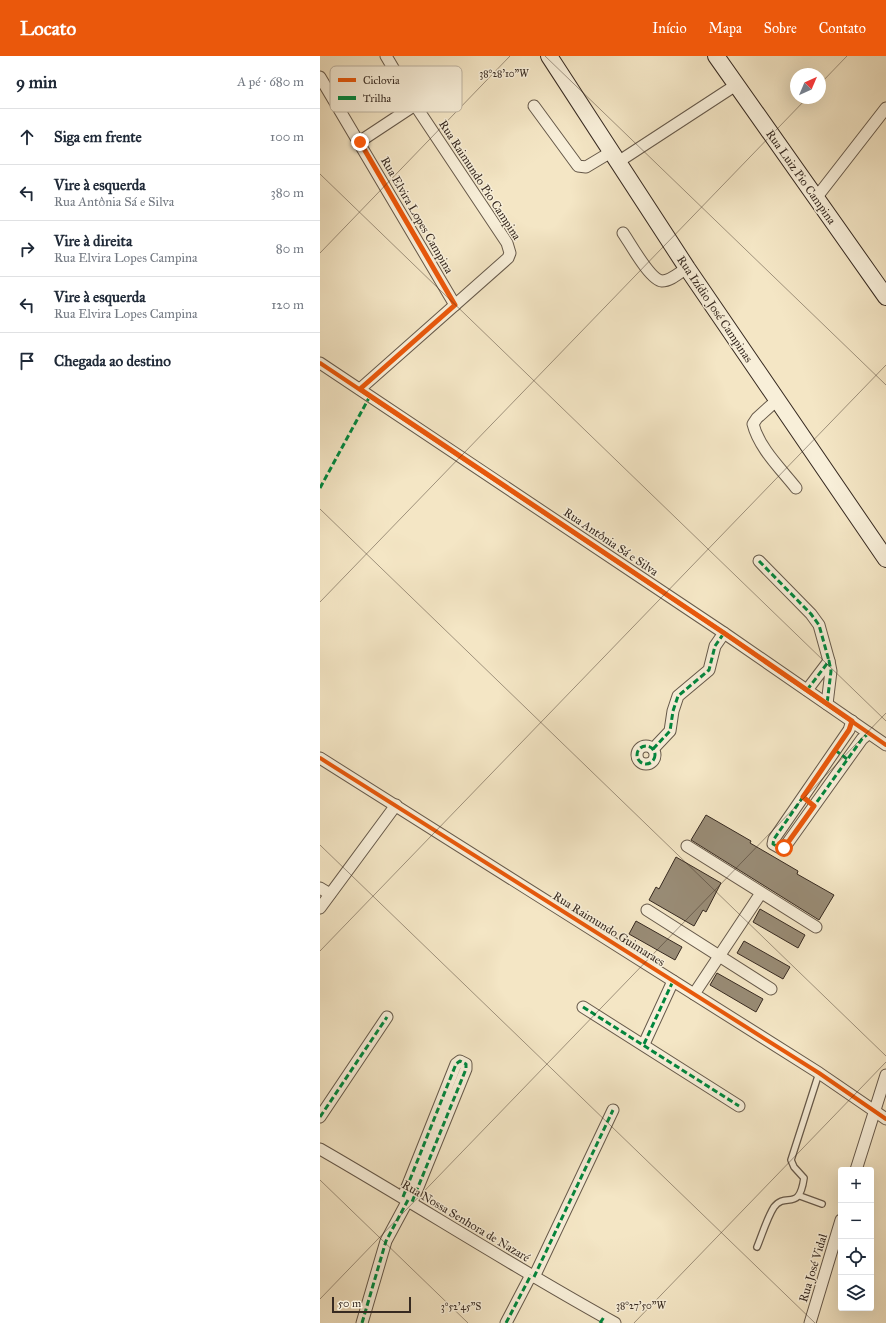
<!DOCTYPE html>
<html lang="pt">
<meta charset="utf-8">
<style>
body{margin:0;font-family:"IM FELL Great Primer",serif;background:#f6f6f7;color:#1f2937}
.controls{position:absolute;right:12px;bottom:12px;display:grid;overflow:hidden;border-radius:4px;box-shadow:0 4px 16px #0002}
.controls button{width:36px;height:36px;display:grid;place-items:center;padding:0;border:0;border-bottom:1px solid #e0e1e3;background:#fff;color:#1f2937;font:20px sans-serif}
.compass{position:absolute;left:470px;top:12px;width:36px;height:36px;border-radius:50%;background:#fff;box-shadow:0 4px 16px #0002;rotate:44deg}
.scale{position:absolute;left:12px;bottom:10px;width:79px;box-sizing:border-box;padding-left:4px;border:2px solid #372a21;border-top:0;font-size:11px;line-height:14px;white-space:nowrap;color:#372a21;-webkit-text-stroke:3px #f8efd9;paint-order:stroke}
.stop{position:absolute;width:12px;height:12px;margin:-9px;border:3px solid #ea580c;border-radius:50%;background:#fff}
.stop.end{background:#ea580c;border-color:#fff;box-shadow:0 1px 4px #0008}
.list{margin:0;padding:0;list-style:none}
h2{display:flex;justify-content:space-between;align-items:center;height:52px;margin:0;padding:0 16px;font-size:17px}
h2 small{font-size:13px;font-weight:400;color:#747a83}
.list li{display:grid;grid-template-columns:26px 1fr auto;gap:12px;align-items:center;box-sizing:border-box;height:56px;padding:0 16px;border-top:1px solid #e0e1e3}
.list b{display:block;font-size:15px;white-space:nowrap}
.list p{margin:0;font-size:13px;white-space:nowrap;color:#747a83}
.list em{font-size:13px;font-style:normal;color:#747a83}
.icon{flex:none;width:22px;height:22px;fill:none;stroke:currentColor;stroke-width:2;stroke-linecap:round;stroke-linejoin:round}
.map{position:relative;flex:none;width:566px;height:1267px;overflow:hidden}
header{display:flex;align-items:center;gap:24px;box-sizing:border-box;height:56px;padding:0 20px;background:#ea580c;color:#fff}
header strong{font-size:19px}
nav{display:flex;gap:22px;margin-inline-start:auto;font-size:14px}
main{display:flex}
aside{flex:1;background:#fff}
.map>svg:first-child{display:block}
</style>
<header>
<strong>Locato</strong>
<nav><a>Início</a><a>Mapa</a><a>Sobre</a><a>Contato</a></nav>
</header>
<main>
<aside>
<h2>9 min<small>A pé · 680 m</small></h2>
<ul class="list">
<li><svg class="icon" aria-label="ahead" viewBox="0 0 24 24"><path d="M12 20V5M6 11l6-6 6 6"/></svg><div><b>Siga em frente</b></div><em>100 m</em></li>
<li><svg class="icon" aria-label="left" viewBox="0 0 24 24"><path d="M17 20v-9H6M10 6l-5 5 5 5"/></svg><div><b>Vire à esquerda</b><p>Rua Antônia Sá e Silva</p></div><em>380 m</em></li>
<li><svg class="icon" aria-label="right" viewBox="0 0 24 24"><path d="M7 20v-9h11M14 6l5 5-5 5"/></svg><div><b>Vire à direita</b><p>Rua Elvira Lopes Campina</p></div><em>80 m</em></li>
<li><svg class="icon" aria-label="left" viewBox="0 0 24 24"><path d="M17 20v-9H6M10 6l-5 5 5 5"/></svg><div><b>Vire à esquerda</b><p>Rua Elvira Lopes Campina</p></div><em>120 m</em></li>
<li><svg class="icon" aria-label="arrive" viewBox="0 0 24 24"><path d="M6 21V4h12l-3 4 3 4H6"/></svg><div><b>Chegada ao destino</b></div></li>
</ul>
</aside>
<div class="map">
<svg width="566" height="1267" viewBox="0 0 566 1267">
<rect width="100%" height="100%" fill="#f4e6c5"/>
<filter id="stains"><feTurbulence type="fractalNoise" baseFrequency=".005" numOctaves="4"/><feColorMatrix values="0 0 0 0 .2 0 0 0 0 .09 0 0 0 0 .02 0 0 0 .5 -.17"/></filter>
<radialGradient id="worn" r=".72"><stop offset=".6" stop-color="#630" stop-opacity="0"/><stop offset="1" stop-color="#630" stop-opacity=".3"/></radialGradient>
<g fill="#998c76" stroke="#372a21">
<path d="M386,759L431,785L430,787L478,815L477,818L514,839L499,864L371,784Z"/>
<path d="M356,801L401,827L386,856L383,854L374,870L329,844L336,831L339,833Z"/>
<path d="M440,853L485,879L478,892L433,866Z"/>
<path d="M316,865L362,891L355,904L309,878Z"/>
<path d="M424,885L470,911L463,923L417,897Z"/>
<path d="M397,917L443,943L436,956L390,929Z"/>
</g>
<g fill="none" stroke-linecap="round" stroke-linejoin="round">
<defs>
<g id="lane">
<path d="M480,1140L502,1148"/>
<path d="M437,1191C442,1179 447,1162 454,1151C466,1135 479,1157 484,1122L474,1111L471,1104L499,1017"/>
</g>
<g id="street">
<path d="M0,21L135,249"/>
<path d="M214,50L258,110L266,111L291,96"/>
<path d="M39,86L95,49"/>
<path d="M298,106L416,29"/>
<path d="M496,142L566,52"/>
<path d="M303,177C310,187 330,224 342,225C351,225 360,216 367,212"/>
<path d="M0,307L404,577L566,689"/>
<path d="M40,333L188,202L190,197L187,187L95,49L66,0"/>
<path d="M457,344L437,362L433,368C439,392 461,413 476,432"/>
<path d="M439,505L491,558L499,569L509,605"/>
<path d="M487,634L509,605L511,615L507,648"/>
<path d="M532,665L529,674L454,783L453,788L462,793L464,792L542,683L549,677"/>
<circle cx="326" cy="699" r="9"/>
<path d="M333,693L350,675L353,655L358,640L389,614L395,590L404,577"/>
<path d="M0,702L499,1017L566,1063"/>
<path d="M367,790L496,871"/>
<path d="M0,832L10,838"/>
<path d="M0,852L76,749"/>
<path d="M327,854L451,933"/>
<path d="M374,938L441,837"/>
<path d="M263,951L419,1050"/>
<path d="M324,988L353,925"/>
<path d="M0,1061L67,961"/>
<path d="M0,1093C99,1150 195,1212 295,1267"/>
<path d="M536,1114L566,1019"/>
<path d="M83,1141L136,1008L140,1005L146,1008V1013L92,1146"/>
<path d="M214,1221L293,1054"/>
<path d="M42,1267L66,1185L88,1144"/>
<path d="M186,1267L211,1219"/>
<path d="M490,1267L521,1164"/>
</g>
<g id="secondary">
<path d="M229,0L367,212L566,503"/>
<path d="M396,0L566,241"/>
</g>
</defs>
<use href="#lane" stroke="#66594a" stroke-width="8"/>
<use href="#street" stroke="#66594a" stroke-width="13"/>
<use href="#secondary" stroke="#372a21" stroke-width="18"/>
<use href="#lane" stroke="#f8efd9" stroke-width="5.5"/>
<use href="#street" stroke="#f8efd9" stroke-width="11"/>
<use href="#secondary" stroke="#f8efd9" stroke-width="16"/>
<g stroke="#00873e" stroke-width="3" stroke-dasharray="6 3" stroke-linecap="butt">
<path d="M0,432L50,340"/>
<path d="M439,505L491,558L499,569L509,605"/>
<path d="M487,634L509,605L511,615L507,648"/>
<path d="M532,665L529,674L454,783L453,788L462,793L464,792L542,683L549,677"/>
<circle cx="326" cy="699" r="9"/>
<path d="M333,693L350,675L353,655L358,640L389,614L395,590L404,577"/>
<path d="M515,694L527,703"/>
<path d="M263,951L419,1050"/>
<path d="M324,988L353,925"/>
<path d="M0,1061L67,961"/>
<path d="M83,1141L136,1008L140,1005L146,1008V1013L92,1146"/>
<path d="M214,1221L293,1054"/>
<path d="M42,1267L66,1185L88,1144"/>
<path d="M186,1267L211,1219"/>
<path d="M280,1267L284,1261"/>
</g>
<defs>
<g id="cycleway">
<path d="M0,307L404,577L566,689"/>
<path d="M0,702L499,1017L566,1063"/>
</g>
</defs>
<use href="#cycleway" stroke="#f8efd9" stroke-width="6"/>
<use href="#cycleway" stroke="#e8590c" stroke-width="4"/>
</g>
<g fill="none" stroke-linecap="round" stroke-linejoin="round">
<path stroke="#ea580c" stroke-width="5" d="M40,86L135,249L40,333L404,577L532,665L529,674L483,741L494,750L464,792"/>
</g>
<path fill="none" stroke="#372a21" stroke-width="1" stroke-opacity="0.45" d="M225,0L566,329M500,28L527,0M0,118L566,665M0,197L190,0M0,453L566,1000M0,546L487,42M0,789L495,1267M0,895L566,309M0,1124L148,1267M0,1243L566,657M314,1267L566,1006"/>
<g text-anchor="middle" stroke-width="3" stroke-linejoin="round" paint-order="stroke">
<g font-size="12" fill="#372a21" stroke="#f8efd9">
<text transform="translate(481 121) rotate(55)" y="4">Rua Luiz Pio Campina</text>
<text transform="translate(160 124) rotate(57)" y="4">Rua Raimundo Pio Campina</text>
<text transform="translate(97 159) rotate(60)" y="4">Rua Elvira Lopes Campina</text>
<text transform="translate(395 253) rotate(56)" y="4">Rua Izídio José Campinas</text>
<text transform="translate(291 486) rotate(34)" y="4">Rua Antônia Sá e Silva</text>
<text transform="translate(289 873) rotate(32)" y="4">Rua Raimundo Guimaraes</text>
<text transform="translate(146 1165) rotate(31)" y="4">Rua Nossa Senhora de Nazaré</text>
<text transform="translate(493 1212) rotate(-73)" y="4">Rua José Vidal</text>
</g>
</g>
<rect x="10" y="10" width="132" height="46" rx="6" fill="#f8efd9" stroke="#beb4a2" stroke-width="1"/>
<rect x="18" y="22" width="18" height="4" fill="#e8590c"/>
<rect x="18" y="40" width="18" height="4" fill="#00873e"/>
<g font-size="11" fill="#372a21">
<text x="43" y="28">Ciclovia</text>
<text x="43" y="46">Trilha</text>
</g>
<g font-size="10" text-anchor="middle" fill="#372a21" stroke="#f8efd9" stroke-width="3" stroke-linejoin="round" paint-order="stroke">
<text x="184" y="21">38°28'10"W</text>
<text x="321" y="1253">38°27'50"W</text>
<text x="141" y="1254">3°52'45"S</text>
</g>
<rect width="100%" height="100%" filter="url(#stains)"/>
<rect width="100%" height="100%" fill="url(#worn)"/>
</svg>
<div class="controls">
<button>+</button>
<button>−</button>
<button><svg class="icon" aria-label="locate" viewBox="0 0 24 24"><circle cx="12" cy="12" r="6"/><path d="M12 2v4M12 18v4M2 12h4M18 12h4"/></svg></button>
<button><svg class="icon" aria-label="layers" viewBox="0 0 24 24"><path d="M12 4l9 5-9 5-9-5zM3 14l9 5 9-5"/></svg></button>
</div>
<svg class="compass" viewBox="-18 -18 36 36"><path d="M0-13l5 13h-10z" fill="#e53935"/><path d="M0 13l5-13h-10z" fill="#747a83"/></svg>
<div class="scale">50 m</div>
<div class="stop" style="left:464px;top:792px"></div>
<div class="stop end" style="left:40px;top:86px"></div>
</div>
</main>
